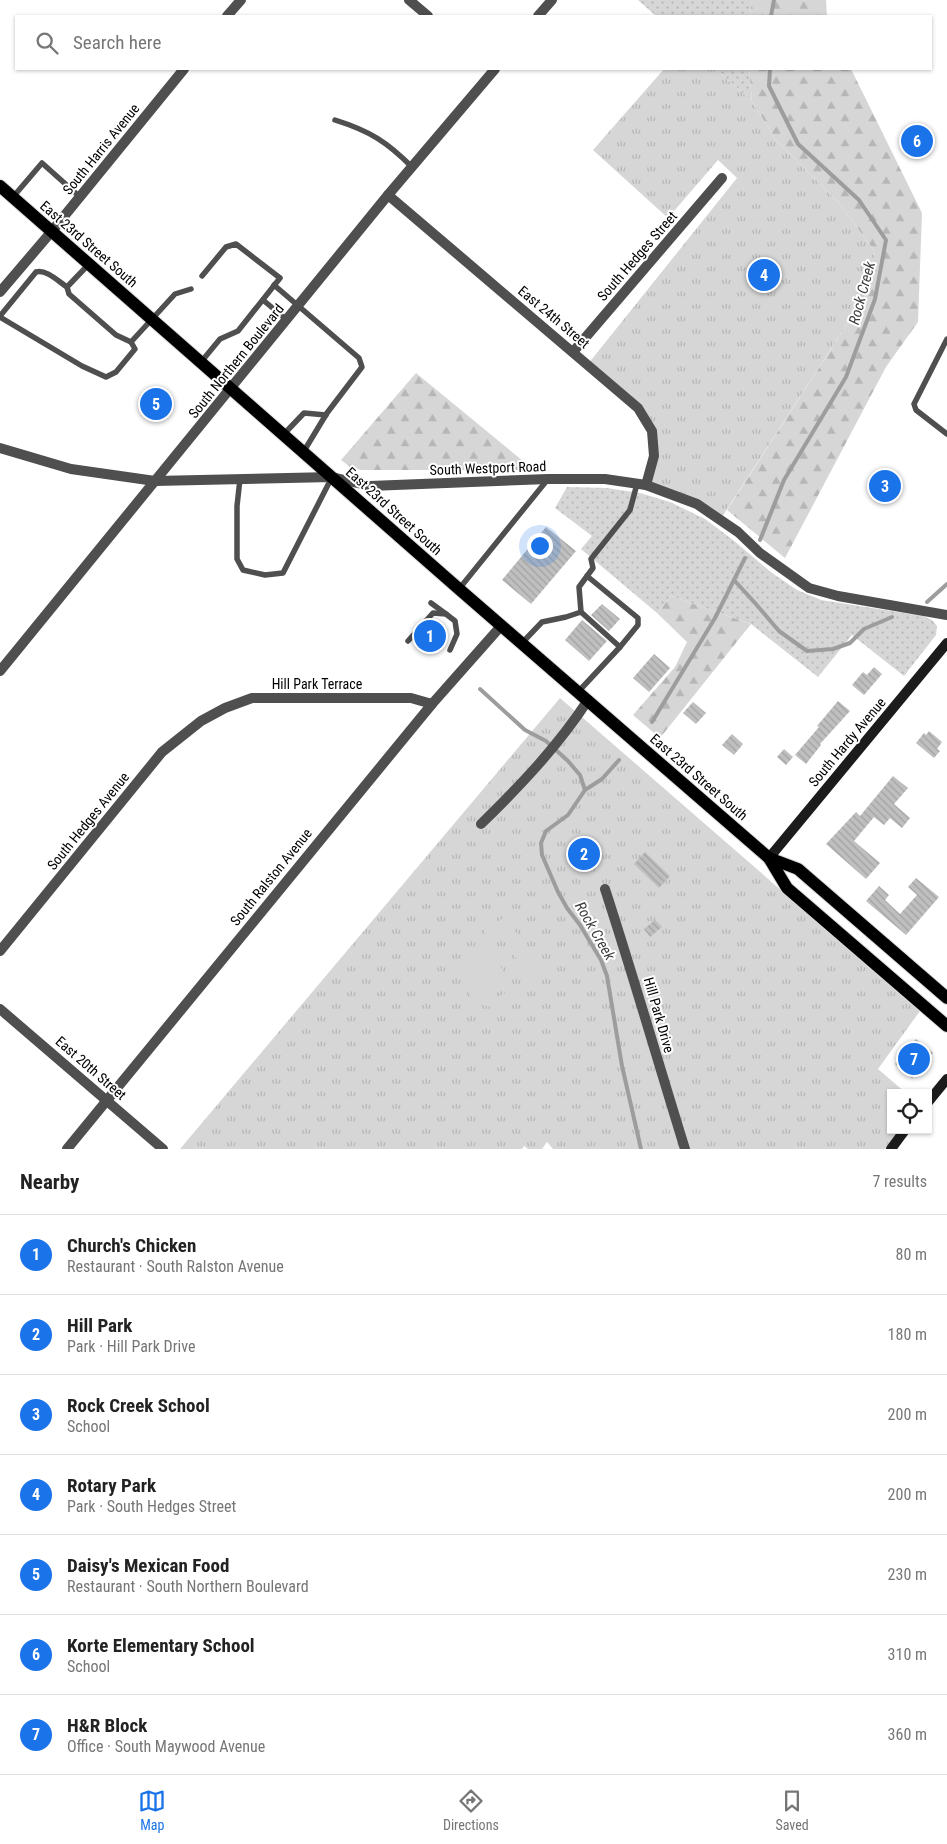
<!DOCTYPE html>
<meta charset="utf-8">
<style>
body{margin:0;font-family:"Roboto Condensed",sans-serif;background:#f6f6f6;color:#222}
.controls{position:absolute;right:15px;bottom:15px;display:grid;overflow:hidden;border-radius:0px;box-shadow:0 1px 4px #0004}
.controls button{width:45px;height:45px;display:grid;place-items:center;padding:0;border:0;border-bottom:1px solid #e0e0e0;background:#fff;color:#222;font:25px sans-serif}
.you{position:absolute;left:539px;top:545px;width:18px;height:18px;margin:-12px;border:4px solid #fff;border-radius:50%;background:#1a73e8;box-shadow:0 0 0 8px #1a73e833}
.badge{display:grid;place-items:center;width:32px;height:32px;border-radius:50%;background:#1a73e8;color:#fff;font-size:16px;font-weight:700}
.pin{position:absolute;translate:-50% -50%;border:2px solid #fff;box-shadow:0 1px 5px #0006}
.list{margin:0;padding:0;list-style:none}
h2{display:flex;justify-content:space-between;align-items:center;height:65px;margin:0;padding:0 20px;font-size:21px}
h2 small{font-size:16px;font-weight:400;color:#767676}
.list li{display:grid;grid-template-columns:32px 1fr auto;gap:15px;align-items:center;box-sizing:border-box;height:80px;padding:0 20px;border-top:1px solid #e0e0e0}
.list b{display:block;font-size:19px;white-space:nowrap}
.list p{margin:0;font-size:16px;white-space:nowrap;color:#767676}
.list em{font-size:16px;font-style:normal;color:#767676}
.icon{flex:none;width:28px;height:28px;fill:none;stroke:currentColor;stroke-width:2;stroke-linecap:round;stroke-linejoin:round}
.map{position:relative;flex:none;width:947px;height:1149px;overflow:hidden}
.search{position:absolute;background:#fff;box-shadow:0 1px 4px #0004;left:15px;right:15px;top:15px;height:55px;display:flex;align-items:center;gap:12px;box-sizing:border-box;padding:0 18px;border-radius:0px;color:#767676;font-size:19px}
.sheet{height:625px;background:#fff}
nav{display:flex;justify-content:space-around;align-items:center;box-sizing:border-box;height:70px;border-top:1px solid #e0e0e0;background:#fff;font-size:14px;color:#767676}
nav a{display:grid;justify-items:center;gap:2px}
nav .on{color:#1a73e8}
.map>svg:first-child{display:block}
</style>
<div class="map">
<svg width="947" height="1149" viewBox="0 0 947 1149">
<defs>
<pattern id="grass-dots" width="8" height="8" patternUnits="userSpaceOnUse" patternTransform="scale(1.25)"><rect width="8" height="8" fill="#d6d6d6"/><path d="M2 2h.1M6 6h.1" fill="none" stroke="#b6b6b6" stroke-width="1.8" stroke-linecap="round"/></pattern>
<pattern id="forest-firs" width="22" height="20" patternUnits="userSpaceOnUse" patternTransform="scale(1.25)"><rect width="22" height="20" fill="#d6d6d6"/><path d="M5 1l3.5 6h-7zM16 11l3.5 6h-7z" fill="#b6b6b6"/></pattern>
<pattern id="park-tufts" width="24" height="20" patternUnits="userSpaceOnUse" patternTransform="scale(1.25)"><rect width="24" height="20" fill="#d6d6d6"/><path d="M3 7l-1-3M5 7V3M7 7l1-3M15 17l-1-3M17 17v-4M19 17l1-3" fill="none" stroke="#b6b6b6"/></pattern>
<pattern id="building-back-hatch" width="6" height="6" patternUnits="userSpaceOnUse" patternTransform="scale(1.25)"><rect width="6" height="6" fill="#bfbfbf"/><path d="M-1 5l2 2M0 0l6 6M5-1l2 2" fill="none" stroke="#a2a2a2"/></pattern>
</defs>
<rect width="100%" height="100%" fill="#fff"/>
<g fill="url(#grass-dots)">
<path d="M638,0H752L750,16H656Z"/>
<path d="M715,69H749L752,101Z"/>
<path d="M567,487L607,488L640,493L670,502L705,519L733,540L772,573L797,590L821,600L923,616L932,620L937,626L936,635L904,676L852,635L818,677L751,624L671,596L657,613L581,549L592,536L555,508Z"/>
</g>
<g fill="url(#forest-firs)">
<path d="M752,0H826L827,16H750Z"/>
<path d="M749,69H851L922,213L918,322L886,367L785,558L727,510L864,298L875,252L839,203L775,139L752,101Z"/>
<path d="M416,373L534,470H361L350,467L341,460Z"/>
<path d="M671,596L751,624L660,738L633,715L675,667L687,642L657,613Z"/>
</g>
<g fill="url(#park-tufts)">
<path d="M664,69H715L752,101L775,139L839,203L875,252L864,298L720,520L646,485L652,431L638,408L588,364L737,178L718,160L668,218L593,150Z"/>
<path d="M560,698L920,1011L878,1069L906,1093H891V1130H899L885,1149H553L547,1142L542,1149H528L524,1146L522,1149H180Z"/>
</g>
<path fill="#d6d6d6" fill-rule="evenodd" d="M505,917L508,919L541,974L538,983C512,998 487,1024 466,989C462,981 456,973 456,964L486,946L488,940L485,933V929ZM497,929L501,932L527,976L522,984L494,999L489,997L488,990L501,980L504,975L500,964L501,954L490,935Z"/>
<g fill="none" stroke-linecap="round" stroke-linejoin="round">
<g stroke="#9d9d9d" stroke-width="4">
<path d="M771,16L774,0"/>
<path d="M760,540L784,480L846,377L875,299L886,240L859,200L798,144L769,86L770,69"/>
<path d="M734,580L755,603L779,631L807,651L833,649L850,643L864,629L892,617"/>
<path d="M927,602L947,584"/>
<path d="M480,689L525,730L546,741L568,761L580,775L585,790"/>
<path d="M652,722L715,618L745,558"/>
<path d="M619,760L602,779L585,790L568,815L546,831L541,843L542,855L558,892L567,908L580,925L601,960L607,976L622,1066L641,1149"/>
</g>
</g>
<g fill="url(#building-back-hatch)">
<path d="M157,390L168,400L154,416L143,406Z"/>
<path d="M546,527L576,551L531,604L502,580Z"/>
<path d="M602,604L620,619L609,631L591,615Z"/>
<path d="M582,620L607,641L589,661L565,640Z"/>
<path d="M431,622L445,635L430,652L416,639Z"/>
<path d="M654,654L670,668L649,692L633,678Z"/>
<path d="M874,667L882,674L864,695L852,685L863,672L867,675Z"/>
<path d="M838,701L850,711L820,744L821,745L806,764L795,755L819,727L817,726Z"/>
<path d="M693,702L706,713L696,724L683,713Z"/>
<path d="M929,731L942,742L937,749L940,751L934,758L916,743L924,733L926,735Z"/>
<path d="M732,734L743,744L734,755L722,745Z"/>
<path d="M784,749L793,757L786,765L777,757Z"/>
<path d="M893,776L908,788L894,804L910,818L902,828L890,818L884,825L874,817L854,841L880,863L866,879L826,844L856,812L860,816Z"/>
<path d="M645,852L670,876L659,888L634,864Z"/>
<path d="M916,878L939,897L906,935L866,901L879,886L889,895L885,900L900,914L917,895L908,887Z"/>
<path d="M655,920L662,927L650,937L644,929Z"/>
<path d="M916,1039L933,1053L912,1078L895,1064Z"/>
</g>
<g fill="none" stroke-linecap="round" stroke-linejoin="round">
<defs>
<g id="primary">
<path d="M0,186L459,589L769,858L787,888L947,1026"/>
<path d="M769,858L798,869L947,998"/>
</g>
</defs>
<use href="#primary" stroke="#dbdbdb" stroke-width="14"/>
<g stroke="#4f4f4f" stroke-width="5.5">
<path d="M335,120C370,131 387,142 412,167"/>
<path d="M13,197L42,163L80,197"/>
<path d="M274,285L359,358L362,367L327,413L304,451"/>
<path d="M67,287L69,294L116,335L131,342"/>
<path d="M263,300L287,320"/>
<path d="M0,316L36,272C46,269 58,281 67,287L89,264"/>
<path d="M0,317L82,366L106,377L116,372L135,349L131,342L175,294L191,289"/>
<path d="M947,339L914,404L916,410L947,434"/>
<path d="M201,362L220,339L238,331L280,278L236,244L226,247L202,276"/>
<path d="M284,434L304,413L326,415"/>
<path d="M240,479L237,506V559L243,570L265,575L283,573L332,477"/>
<path d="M587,576L638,618V625L620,647"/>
<path d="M459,589L548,479"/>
<path d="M431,603L446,614"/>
<path d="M581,612L579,587L593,568L591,559L630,510L637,484"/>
<path d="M408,641L433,613L446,614L455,621L457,634L450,650"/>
<path d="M522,643L542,622L566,617L581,612L620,647L578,692"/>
</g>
<g stroke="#4f4f4f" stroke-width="10">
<path d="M409,0L428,16"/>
<path d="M227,16L241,0"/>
<path d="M538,16L552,0"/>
<path d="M388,195L638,408L652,431L654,456L646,485"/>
<path d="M0,292L52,231L184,69"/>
<path d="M573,352L722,178"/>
<path d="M0,448L71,469L155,481L332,477L370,486L548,479H605L646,485L697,504L738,532L760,553L809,588L838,596L947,615"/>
<path d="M0,671L388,195L495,69"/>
<path d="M481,824C520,786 558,746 588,700"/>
<path d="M605,889C633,975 658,1062 685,1149"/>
<path d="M0,951L162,752L201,721L225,708L252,698H411L432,704"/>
<path d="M0,1009L163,1149"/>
<path d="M67,1149L432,704L501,626"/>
</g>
<g stroke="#1c1c1c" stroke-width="10">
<path d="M769,858L947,643"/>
<path d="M928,1102L947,1079"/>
<path d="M891,1149L905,1130"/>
</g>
<use href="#primary" stroke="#000" stroke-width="12"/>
</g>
<g text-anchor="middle" stroke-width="4" stroke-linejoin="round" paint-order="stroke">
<g font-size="14" fill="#000" stroke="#fff">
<text transform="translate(101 149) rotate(-51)" y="5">South Harris Avenue</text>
<text transform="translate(89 244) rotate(41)" y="5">East 23rd Street South</text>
<text transform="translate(637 256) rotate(-49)" y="5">South Hedges Street</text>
<text transform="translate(554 317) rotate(40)" y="5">East 24th Street</text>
<text transform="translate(236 361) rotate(-51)" y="5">South Northern Boulevard</text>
<text transform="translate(488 468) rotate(-2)" y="5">South Westport Road</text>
<text transform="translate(394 511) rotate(42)" y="5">East 23rd Street South</text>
<text x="317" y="689">Hill Park Terrace</text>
<text transform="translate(847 742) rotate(-50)" y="5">South Hardy Avenue</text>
<text transform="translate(699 777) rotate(41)" y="5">East 23rd Street South</text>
<text transform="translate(88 821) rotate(-51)" y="5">South Hedges Avenue</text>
<text transform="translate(271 877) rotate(-51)" y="5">South Ralston Avenue</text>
<text transform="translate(659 1015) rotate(74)" y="5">Hill Park Drive</text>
<text transform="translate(91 1068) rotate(41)" y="5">East 20th Street</text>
</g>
<g font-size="15" font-style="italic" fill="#3e3e3e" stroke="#fff">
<text transform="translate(862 293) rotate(-75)" y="5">Rock Creek</text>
<text transform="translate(595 931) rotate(60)" y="5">Rock Creek</text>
</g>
</g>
</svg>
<div class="controls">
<button><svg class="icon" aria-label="locate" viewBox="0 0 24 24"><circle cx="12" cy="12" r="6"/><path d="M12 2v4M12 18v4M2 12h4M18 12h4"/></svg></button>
</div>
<div class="you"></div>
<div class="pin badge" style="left:430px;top:636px">1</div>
<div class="pin badge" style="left:584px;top:854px">2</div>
<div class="pin badge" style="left:885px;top:486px">3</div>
<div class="pin badge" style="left:764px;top:275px">4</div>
<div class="pin badge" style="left:156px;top:404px">5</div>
<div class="pin badge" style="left:917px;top:141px">6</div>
<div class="pin badge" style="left:914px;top:1059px">7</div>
<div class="search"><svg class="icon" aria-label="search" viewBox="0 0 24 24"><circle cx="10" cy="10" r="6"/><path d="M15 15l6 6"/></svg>Search here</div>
</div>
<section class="sheet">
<h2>Nearby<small>7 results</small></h2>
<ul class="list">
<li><span class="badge">1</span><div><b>Church's Chicken</b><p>Restaurant · South Ralston Avenue</p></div><em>80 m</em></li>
<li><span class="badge">2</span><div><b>Hill Park</b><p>Park · Hill Park Drive</p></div><em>180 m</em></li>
<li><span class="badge">3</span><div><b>Rock Creek School</b><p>School</p></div><em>200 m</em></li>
<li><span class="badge">4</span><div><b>Rotary Park</b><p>Park · South Hedges Street</p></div><em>200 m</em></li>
<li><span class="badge">5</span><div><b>Daisy's Mexican Food</b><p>Restaurant · South Northern Boulevard</p></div><em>230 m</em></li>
<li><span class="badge">6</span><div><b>Korte Elementary School</b><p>School</p></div><em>310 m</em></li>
<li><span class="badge">7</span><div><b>H&amp;R Block</b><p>Office · South Maywood Avenue</p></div><em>360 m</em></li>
</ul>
</section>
<nav>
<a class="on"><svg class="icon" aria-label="map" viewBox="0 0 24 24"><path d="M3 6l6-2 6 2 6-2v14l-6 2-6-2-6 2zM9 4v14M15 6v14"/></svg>Map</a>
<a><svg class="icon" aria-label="directions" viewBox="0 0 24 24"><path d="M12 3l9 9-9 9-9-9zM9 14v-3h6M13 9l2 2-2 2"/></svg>Directions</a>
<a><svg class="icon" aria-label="saved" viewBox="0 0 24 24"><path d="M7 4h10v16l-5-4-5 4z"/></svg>Saved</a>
</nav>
